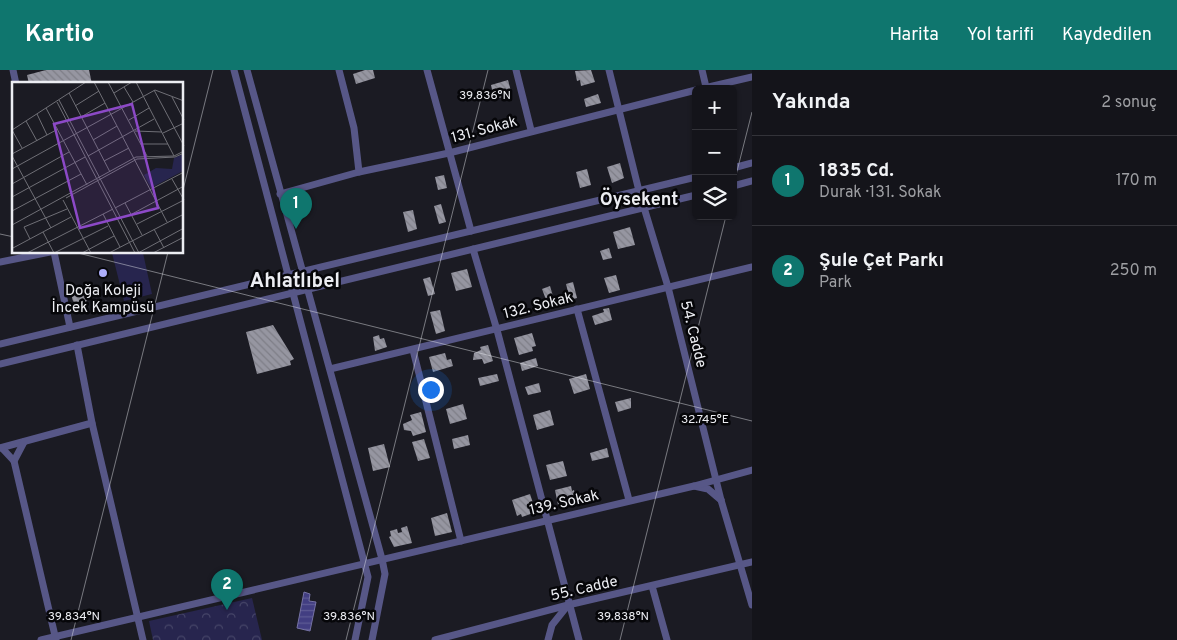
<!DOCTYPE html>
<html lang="tr">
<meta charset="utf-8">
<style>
body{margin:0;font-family:Overpass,sans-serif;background:#212127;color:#f1f3f6}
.controls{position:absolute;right:15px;top:15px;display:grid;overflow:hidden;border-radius:8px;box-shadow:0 1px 4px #0004}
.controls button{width:45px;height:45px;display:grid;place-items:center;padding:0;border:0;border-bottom:1px solid #333339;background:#14141a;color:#f1f3f6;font:25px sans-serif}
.you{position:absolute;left:430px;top:319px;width:18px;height:18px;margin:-12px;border:4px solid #fff;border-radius:50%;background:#1a73e8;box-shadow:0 0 0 8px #1a73e833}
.badge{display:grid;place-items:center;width:32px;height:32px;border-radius:50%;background:#0f766e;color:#fff;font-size:16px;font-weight:700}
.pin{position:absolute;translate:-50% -41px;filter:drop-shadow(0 1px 2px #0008)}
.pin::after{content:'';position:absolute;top:26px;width:18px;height:15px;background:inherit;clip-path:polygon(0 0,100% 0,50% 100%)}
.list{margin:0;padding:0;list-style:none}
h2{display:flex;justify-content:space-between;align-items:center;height:65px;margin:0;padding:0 20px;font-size:21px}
h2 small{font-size:16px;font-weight:400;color:#9d9ea2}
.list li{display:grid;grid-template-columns:32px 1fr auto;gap:15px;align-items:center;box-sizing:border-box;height:90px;padding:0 20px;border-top:1px solid #333339}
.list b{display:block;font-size:19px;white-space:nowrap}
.list p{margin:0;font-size:16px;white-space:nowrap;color:#9d9ea2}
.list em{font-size:16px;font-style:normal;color:#9d9ea2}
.icon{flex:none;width:28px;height:28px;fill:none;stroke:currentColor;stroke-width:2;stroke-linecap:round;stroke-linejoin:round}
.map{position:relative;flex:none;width:752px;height:570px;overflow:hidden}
header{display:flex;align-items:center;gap:30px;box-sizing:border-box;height:70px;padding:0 25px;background:#0f766e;color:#fff}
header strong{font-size:24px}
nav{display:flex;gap:28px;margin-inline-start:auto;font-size:18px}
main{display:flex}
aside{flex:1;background:#14141a}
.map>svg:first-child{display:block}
</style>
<header>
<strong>Kartio</strong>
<nav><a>Harita</a><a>Yol tarifi</a><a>Kaydedilen</a></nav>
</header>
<main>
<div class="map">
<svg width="752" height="570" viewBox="0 0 752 570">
<defs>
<pattern id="park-crowns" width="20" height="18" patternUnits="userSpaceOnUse" patternTransform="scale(1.25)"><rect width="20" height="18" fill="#27254e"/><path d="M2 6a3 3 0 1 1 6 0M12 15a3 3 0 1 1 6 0" fill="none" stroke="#464568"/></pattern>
<pattern id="water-rules" width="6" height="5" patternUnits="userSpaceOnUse" patternTransform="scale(1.25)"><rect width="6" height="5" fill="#423e82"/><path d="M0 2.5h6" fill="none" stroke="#5d5a94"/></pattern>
<pattern id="building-back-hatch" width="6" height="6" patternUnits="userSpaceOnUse" patternTransform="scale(1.25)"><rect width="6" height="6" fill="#9696a1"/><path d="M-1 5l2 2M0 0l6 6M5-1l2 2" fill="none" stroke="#7e7e87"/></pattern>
</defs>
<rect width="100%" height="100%" fill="#1b1b23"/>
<path fill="#27254e" d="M112,183H143L152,224L124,231Z"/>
<path fill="url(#park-crowns)" d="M252,528L262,570H153L149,551Z"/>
<path fill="url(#water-rules)" stroke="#7572a4" d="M304,522L310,524L309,531L316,532L310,561L297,558Z"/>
<g fill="url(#building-back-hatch)">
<path d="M46,0H89L92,14H29L27,5Z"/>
<path d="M365,0H373L375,8L356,14L353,4Z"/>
<path d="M591,0L595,12L581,16L580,10L577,11L575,1Z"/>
<path d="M508,10L512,25L494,29L491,15Z"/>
<path d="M598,24L601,33L586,37L584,29Z"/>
<path d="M620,93L624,108L612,113L607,97Z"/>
<path d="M587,99L591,115L580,118L576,102Z"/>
<path d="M444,105L447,118L438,120L435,107Z"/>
<path d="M441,134L446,152L439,154L434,136Z"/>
<path d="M413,140L417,159L408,162L403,142Z"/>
<path d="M630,157L635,175L618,179L613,162Z"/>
<path d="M609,178L612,188L603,190L600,181Z"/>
<path d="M467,199L472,217L456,221L451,203Z"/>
<path d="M616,205L620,220L609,223L604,208Z"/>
<path d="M430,207L435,224L428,226L423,209Z"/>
<path d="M573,212L577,228L570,230L566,214Z"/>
<path d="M550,216L555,233L548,235L542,219Z"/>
<circle cx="80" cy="227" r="8"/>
<path d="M609,238L612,250L595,255L592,246L604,242L603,239Z"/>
<path d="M440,240L445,261L436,264L430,242Z"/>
<path d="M273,255L294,289L290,291L291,295L257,304L246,262Z"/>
<path d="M532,263L536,276L532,277L533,281L519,285L514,268Z"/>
<path d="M379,265L380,269L384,268L387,277L375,281L373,267Z"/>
<path d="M488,275L493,291L484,294L482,289L473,290L474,283L481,280L480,277Z"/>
<path d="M445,283L447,290L451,289L453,296L433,302L429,287Z"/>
<path d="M536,288L538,296L522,301L520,293Z"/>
<path d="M497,304L499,311L480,316L478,308Z"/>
<path d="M586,304L590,319L574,324L569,309Z"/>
<path d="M539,313L541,322L528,325L525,317Z"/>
<path d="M631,328V338L618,342L615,332Z"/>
<path d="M463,334L467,349L450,354L446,339Z"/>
<path d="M550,340L554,355L537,360L533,345Z"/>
<path d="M421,342L426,362L413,366L411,361L404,360L403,354L412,350L410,345Z"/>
<path d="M468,365L470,375L454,379L452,369Z"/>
<path d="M424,369L430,388L418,391L412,372Z"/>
<path d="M384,374L390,397L373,401L368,378Z"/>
<path d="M607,378L609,387L592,391L590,383Z"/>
<path d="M563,391L567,406L550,410L546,395Z"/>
<path d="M571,416L572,421L574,420L576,431L558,435L555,420Z"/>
<path d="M530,424L536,442L522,447L521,444L517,446L512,430Z"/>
<path d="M447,443L452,462L435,466L431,448Z"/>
<path d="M407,456L412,473L394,477L389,467L391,466L390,461L397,459L398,463L402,462L401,458Z"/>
</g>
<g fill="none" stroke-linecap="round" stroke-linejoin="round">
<g stroke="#575787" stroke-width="7">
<path d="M13,0L16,14"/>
<path d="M234,0L368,507L355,570"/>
<path d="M247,0L382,489L385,504L372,570"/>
<path d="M339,0L354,58L359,102"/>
<path d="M427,0L471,161"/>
<path d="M516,0L531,60"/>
<path d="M609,0L639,121L668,217L721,430L752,535"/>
<path d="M702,0L706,17"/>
<path d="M700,19L752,7"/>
<path d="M733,98L752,93"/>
<path d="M733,116L752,111"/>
<path d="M280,124L359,102L449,83L696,20"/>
<path d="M473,179L497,260L579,570"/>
<path d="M54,182L70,257"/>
<path d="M0,192L50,182"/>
<path d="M577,239L629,430"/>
<path d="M0,274L696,107"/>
<path d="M77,275L92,353L143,570"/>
<path d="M413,280L461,471"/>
<path d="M0,294L696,125"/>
<path d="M330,299L752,197"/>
<path d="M0,378L92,353"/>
<path d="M2,378L14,391L56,570"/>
<path d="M14,391L24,372"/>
<path d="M694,416L708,419L721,430"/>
<path d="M652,516L667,570"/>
<path d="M41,570L694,416L752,400"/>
<path d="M435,570L568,535L752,492"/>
<path d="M548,570L552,555L568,535"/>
</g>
</g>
<path fill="none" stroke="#ecedf2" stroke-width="1" stroke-opacity="0.45" d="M733,117L752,42M182,124L213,0M0,164L14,167M74,182L752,351M71,570L168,182M346,570L488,0M620,570L726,146"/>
<circle fill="#adaefb" stroke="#060609" stroke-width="2" cx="103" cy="203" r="5"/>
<g text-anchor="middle" stroke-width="5" stroke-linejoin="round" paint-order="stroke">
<g font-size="15" fill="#ecedf2" stroke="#060609">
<text transform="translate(484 59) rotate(-15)" y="5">131. Sokak</text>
<text transform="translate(538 235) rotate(-14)" y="5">132. Sokak</text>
<text transform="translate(694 264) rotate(76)" y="5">54. Cadde</text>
<text transform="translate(564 432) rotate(-13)" y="5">139. Sokak</text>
<text transform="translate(584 518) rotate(-13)" y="5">55. Cadde</text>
</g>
<g font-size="15" fill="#ecedf2" stroke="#060609">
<text x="103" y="225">Doğa Koleji<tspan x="103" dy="17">İncek Kampüsü</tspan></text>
</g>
<g font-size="18" font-weight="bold" fill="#ecedf2" stroke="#060609">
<text x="639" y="135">Öysekent</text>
</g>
<g font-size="20" font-weight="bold" fill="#ecedf2" stroke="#060609">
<text x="295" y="217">Ahlatlıbel</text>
</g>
</g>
<g transform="translate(12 12)">
<rect width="171" height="171" fill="#1b1b23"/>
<path d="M171,72V89L139,106L132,93L144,86L160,87L162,76Z" fill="#27254e"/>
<path fill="none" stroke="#6f6f76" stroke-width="1" d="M82,0L155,140M96,0L135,74M124,0L162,74M112,5L121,20M142,8L172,64M57,11L98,90M102,11L120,0M160,15L172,38M47,18L127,171M45,20L123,171M63,24L87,9M34,26L75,103M25,32L35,53M69,35L93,21M117,38L137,26M14,39L25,59M0,48L74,0M0,48L10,66M123,49L150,50M151,51L172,41M81,58L105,44M130,62H156M0,72L46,47M0,74L39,146M76,74L142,37M92,79L117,66M0,87L143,8L172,19M0,102L57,70M0,115L73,75M54,116L125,77L163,75L172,71M51,118L79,171M113,121L130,153M103,126L172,90M0,129L69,92M91,132L108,165M120,132L172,104M125,142L172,118L160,97M0,143L124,75L162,74L172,69M142,147L152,166M31,150L42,171M18,157L12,145L55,127M1,166L59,135M15,171L101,127M42,171L96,144M70,171L102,154M97,171L172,132M126,171L172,146M141,171L172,155"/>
<path fill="#8c49c7" fill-opacity="0.15" stroke="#8c49c7" stroke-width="2.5" d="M120,22L146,126L68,146L42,42Z"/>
<rect width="171" height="171" fill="none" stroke="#ecedf2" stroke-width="2.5"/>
</g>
<g font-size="12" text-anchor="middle" fill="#ecedf2" stroke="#060609" stroke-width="5" stroke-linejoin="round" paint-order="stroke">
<text x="485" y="29">39.836°N</text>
<text x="705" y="353">32.745°E</text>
<text x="74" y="550">39.834°N</text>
<text x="349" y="550">39.836°N</text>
<text x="623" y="550">39.838°N</text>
</g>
</svg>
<div class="controls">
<button>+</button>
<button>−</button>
<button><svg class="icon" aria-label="layers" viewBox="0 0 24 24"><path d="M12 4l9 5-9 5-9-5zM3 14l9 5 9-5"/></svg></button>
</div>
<div class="you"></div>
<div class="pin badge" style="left:296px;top:159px">1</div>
<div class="pin badge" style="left:227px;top:540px">2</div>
</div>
<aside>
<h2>Yakında<small>2 sonuç</small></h2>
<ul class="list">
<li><span class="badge">1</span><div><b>1835 Cd.</b><p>Durak · 131. Sokak</p></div><em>170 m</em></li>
<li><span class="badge">2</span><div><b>Şule Çet Parkı</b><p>Park</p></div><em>250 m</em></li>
</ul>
</aside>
</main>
